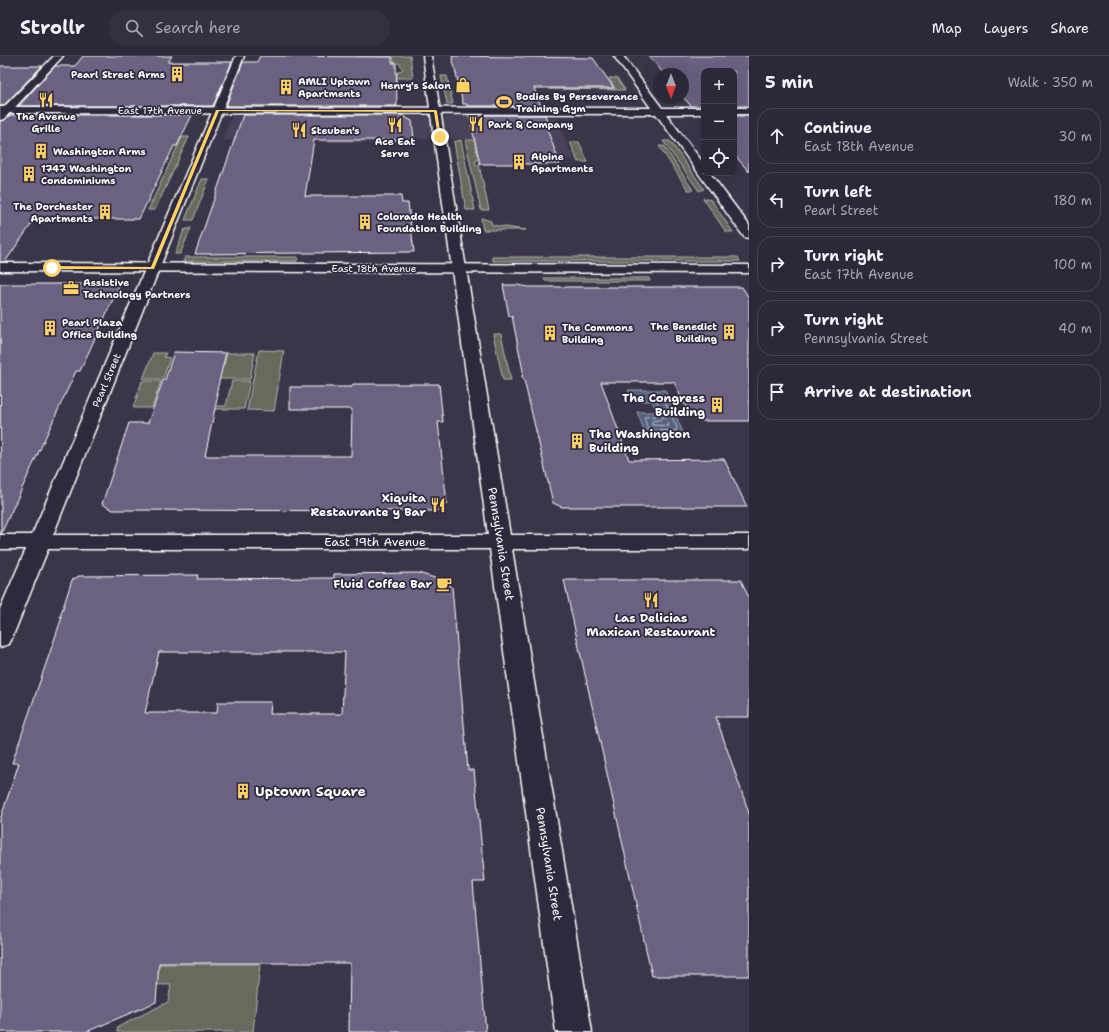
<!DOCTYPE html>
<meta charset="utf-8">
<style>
body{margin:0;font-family:"Shantell Sans",sans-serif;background:#343040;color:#f1f3f6}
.controls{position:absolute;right:12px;top:12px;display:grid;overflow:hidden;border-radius:8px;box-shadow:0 4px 16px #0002}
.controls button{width:36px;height:36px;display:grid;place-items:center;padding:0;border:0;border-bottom:1px solid #484453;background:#2c2838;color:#f1f3f6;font:20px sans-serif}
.compass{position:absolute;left:653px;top:12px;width:36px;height:36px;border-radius:50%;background:#2c2838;box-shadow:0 4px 16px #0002;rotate:180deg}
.stop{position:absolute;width:12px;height:12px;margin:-9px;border:3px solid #ffd166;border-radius:50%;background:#fff}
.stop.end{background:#ffd166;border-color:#fff;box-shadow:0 1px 4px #0008}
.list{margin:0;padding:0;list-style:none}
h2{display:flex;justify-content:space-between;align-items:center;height:52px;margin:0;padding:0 16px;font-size:17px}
h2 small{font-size:13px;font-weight:400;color:#a6a6ae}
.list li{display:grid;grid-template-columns:26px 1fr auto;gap:12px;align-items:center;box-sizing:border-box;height:56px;margin:0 8px 8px;padding:0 8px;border:1px solid #484453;border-radius:16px}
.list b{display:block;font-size:15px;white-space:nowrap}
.list p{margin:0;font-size:13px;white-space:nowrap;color:#a6a6ae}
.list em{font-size:13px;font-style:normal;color:#a6a6ae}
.icon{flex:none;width:22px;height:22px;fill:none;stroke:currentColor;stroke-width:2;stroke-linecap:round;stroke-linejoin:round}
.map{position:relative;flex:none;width:749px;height:976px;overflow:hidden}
header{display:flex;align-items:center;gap:24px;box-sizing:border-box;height:56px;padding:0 20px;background:#2c2838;border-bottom:1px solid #484453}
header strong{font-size:19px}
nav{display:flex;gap:22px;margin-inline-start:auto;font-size:14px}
.search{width:280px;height:36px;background:#343040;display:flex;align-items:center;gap:10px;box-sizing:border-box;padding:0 14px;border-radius:16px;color:#a6a6ae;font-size:15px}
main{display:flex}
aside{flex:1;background:#2c2838}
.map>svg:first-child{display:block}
</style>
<header>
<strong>Strollr</strong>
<div class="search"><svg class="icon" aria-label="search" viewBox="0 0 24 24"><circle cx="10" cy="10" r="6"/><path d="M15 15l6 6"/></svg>Search here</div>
<nav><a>Map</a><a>Layers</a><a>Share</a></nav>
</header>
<main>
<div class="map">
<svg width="749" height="976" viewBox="0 0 749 976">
<rect width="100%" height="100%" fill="#3b354a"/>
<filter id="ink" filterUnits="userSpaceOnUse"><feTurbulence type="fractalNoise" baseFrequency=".025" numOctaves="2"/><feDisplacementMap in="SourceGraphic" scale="8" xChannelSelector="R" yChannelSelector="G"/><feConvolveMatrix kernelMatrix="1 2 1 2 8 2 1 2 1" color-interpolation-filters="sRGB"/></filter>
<g filter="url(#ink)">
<path fill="#49425a" d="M232,60L555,61L574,103H480L476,83H417V87H322V84H222Z"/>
<g fill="#696b5d" stroke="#b4b5ae">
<path d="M356,0H410L413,22H397V17L403,13L402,11L401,10L399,7H394L393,1H359L356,3Z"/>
<path d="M441,20H447L453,48H447Z"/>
<path d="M609,22H617L625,34L549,33H615Z"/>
<path d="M182,81H189L155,154H148Z"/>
<path d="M461,84L475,154H466L454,86Z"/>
<path d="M465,84H474L479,101L478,104L475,105L476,109H479L489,154H481Z"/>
<path d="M663,85H670L704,133L699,135Z"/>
<path d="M570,86H579L588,106H578Z"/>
<path d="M659,90H664L693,134H688Z"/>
<path d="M202,123H209L193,164H185Z"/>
<path d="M703,142L711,144L733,176H726Z"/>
<path d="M481,162L491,165L492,169L526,174H483Z"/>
<path d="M191,172L180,198H175L184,174Z"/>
<path d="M185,201H298L297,205H183Z"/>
<path d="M492,201H738L740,205H493Z"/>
<path d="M544,222H649L650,225H545Z"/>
<path d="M493,278H501L511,324H503Z"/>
<path d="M259,294L284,295L274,355L247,354Z"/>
<path d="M153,297H166L164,301L170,302L163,323H143Z"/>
<path d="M227,297H255L250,323H205L209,309H224Z"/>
<path d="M142,325H161L152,352H133Z"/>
<path d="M232,325H250L244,353H206L207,350H226Z"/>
<path d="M124,908H260L253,976H117L118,971L168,946L171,929L120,928Z"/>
</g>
<path fill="#566480" stroke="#9aa2b3" d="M628,334H665L684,379H646L637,356H657L652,345H633Z"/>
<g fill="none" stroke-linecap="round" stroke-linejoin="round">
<g stroke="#bbc1cc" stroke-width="1">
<path d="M654,338L662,339L677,372L676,375L648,374L644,361L657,360L661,356Z"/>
<path d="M665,360L669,370L652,369V365L659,364Z"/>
</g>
</g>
<g fill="#6b6280" stroke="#fff" fill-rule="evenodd">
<path d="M83,0H172L168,6H232L213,50H19L55,10H75Z"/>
<path d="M260,0L392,1V7H396L397,50H226L243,6H257Z"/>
<path d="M452,0L593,2L614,32H534L541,50H467V48H463Z"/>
<path d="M649,0H749V50H734V15H704V50H691L683,41V18H664Z"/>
<path d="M0,10H42L3,50H0Z"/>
<path d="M10,59H192L177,90H174L139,163H35L5,206H0V65L5,64Z"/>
<path d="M243,59H401L412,65L414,84H314L305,140H401L402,147H408L414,196L195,198Z"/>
<path d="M469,59H545L550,73H547L560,108H480Z"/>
<path d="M734,60H749V116L734,98Z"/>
<path d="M0,228H120L80,315H76L1,478Z"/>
<path d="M503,229H517L528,231H742L749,242V365H702L698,358H689L674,326H601L629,404L724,403L747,451H562L553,447L524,324L522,321L523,315L512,260H509Z"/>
<path d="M174,296L226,297L216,338H218L205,400H351L352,353H290V331H352L353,328H439L443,366H438L447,448L436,455L113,454L102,448L129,367H148L163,324H165Z"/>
<path d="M418,517L445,525L452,531L468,714H474L485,826H473L486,976H349L350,907H159L156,946L86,976H0V764L19,707H12L62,561H60L72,524L79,520L198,519L197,523L334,522V518ZM159,596H345L342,658H270L271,646H218L217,657H145Z"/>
<path d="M564,524H741L749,542V661H716L749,757V920H652Z"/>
</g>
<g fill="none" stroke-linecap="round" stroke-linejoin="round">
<defs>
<g id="minor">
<path d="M54,0H63L4,63L0,64V55Z"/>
<path d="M236,0H244L53,479H488L423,0H431L510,479H749V493H512L592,976H556L490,493H48L12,582L9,588L0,591V553L26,493H0V479H32Z"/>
</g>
<g id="major">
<path d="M614,0H623L662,52H704V58H666L704,108V117H710L749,169V182L744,181L656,58L0,57V51L651,52Z"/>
<rect x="734" y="52" width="15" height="6"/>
<path d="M0,207L749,209V217L0,215Z"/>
</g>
</defs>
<use href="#minor" stroke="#fff" stroke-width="3"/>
<use href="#major" stroke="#fff" stroke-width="3"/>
<use href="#minor" fill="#2f2a3d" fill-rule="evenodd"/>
<use href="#major" fill="#2f2a3d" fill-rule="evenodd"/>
</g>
</g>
<path fill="#ffd166" d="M216,54H436L437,55L441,81H438L434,56L219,55L154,213H50L52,210L151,211Z"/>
<defs>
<symbol id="building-bare" viewBox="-9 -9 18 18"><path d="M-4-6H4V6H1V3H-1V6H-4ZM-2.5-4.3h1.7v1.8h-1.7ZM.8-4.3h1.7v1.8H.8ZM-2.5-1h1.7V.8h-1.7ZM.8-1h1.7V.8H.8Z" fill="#ffd166" stroke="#2f2a3d" stroke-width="2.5" paint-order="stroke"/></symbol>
<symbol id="shop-bare" viewBox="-9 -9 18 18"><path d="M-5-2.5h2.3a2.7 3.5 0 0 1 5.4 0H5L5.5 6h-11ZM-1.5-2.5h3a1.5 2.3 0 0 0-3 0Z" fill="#ffd166" stroke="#2f2a3d" stroke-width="2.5" paint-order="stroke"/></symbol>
<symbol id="restaurant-bare" viewBox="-9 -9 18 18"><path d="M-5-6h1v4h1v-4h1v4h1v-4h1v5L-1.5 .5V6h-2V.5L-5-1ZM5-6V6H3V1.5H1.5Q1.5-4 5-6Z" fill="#ffd166" stroke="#2f2a3d" stroke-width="2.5" paint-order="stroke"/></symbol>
<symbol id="stadium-bare" viewBox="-9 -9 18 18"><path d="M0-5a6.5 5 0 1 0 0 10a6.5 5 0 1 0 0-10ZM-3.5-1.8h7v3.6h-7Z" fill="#ffd166" stroke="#2f2a3d" stroke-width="2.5" paint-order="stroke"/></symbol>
<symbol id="office-bare" viewBox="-9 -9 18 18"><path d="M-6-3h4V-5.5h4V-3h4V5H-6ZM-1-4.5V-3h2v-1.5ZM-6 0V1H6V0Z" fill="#ffd166" stroke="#2f2a3d" stroke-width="2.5" paint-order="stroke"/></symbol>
<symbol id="cafe-bare" viewBox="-9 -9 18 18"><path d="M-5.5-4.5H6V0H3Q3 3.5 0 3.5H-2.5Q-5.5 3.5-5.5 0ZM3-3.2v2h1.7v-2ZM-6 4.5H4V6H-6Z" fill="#ffd166" stroke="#2f2a3d" stroke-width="2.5" paint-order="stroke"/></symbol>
</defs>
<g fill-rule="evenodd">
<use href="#building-bare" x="166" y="7" width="22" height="22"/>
<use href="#shop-bare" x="452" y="18" width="22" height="22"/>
<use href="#building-bare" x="275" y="20" width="22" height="22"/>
<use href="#restaurant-bare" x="35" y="33" width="22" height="22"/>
<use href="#stadium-bare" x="493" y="35" width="22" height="22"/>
<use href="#restaurant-bare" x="465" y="57" width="22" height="22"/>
<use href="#restaurant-bare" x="384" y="58" width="22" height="22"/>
<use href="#restaurant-bare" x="288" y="63" width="22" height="22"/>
<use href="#building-bare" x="30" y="84" width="22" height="22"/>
<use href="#building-bare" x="508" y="95" width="22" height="22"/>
<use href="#building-bare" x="18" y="107" width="22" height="22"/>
<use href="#building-bare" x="94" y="145" width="22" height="22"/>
<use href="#building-bare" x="354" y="155" width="22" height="22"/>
<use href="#office-bare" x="60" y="221" width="22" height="22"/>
<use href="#building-bare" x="39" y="261" width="22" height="22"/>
<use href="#building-bare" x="718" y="265" width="22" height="22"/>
<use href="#building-bare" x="539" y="266" width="22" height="22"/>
<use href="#building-bare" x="706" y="338" width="22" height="22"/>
<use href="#building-bare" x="566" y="374" width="22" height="22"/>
<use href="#restaurant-bare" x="427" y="438" width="22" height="22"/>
<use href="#cafe-bare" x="433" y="517" width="22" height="22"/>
<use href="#restaurant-bare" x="640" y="533" width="22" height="22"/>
<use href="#building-bare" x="232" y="724" width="22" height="22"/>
</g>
<g text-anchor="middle" stroke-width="3.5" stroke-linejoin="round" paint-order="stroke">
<g font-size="10" font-weight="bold" fill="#fff" stroke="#2f2a3d" text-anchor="start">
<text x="165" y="22" text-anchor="end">Pearl Street Arms</text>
<text x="298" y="29">AMLI Uptown<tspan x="298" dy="12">Apartments</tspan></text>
<text x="451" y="33" text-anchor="end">Henry's Salon</text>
<text x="516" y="44">Bodies By Perseverance<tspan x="516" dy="12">Training Gym</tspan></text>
<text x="46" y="64" text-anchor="middle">The Avenue<tspan x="46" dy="12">Grille</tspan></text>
<text x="488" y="72">Park &amp; Company</text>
<text x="311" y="78">Steuben's</text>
<text x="395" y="89" text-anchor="middle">Ace Eat<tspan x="395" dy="12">Serve</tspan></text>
<text x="53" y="99">Washington Arms</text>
<text x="531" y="104">Alpine<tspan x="531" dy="12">Apartments</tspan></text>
<text x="41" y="116">1747 Washington<tspan x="41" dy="12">Condominiums</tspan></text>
<text x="93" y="154" text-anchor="end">The Dorchester<tspan x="93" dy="12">Apartments</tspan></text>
<text x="377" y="164">Colorado Health<tspan x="377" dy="12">Foundation Building</tspan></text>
<text x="83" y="230">Assistive<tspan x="83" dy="12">Technology Partners</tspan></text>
<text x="62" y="270">Pearl Plaza<tspan x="62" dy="12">Office Building</tspan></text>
<text x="717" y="274" text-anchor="end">The Benedict<tspan x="717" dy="12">Building</tspan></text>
<text x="562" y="275">The Commons<tspan x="562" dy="12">Building</tspan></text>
</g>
<g font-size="10" fill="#fff" stroke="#2f2a3d">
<text x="160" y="58">East 17th Avenue</text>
<text x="374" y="216">East 18th Avenue</text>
<text transform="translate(106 324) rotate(-67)" y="4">Pearl Street</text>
</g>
<g font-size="12" font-weight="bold" fill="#fff" stroke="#2f2a3d" text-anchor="end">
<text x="705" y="346">The Congress<tspan x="705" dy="14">Building</tspan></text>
<text x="589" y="382" text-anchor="start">The Washington<tspan x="589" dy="14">Building</tspan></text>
<text x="426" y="446">Xiquita<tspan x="426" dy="14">Restaurante y Bar</tspan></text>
<text x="432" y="532">Fluid Coffee Bar</text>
<text x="651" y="566" text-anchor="middle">Las Delicias<tspan x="651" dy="14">Maxican Restaurant</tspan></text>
</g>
<g font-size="12" fill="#fff" stroke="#2f2a3d">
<text x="375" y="490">East 19th Avenue</text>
<text transform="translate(501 488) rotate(81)" y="4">Pennsylvania Street</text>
<text transform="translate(549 808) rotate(81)" y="4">Pennsylvania Street</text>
</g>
<g font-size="14" font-weight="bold" fill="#fff" stroke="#2f2a3d" text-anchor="start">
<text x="255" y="740">Uptown Square</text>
</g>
</g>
</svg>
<div class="controls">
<button>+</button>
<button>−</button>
<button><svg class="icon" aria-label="locate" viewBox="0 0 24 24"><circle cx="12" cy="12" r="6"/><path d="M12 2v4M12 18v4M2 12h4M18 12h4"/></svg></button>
</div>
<svg class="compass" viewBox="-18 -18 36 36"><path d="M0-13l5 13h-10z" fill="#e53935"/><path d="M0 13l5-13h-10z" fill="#a6a6ae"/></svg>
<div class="stop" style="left:52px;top:212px"></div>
<div class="stop end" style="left:440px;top:81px"></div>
</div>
<aside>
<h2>5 min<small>Walk · 350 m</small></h2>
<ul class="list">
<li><svg class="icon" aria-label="ahead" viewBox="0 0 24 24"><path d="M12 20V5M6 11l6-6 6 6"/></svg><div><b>Continue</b><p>East 18th Avenue</p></div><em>30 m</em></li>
<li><svg class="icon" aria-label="left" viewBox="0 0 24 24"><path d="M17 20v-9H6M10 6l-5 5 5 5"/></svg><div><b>Turn left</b><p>Pearl Street</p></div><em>180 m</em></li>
<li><svg class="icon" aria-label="right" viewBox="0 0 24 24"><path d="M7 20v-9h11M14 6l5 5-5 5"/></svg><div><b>Turn right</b><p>East 17th Avenue</p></div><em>100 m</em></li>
<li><svg class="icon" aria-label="right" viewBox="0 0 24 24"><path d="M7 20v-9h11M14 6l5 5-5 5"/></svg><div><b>Turn right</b><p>Pennsylvania Street</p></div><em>40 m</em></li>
<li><svg class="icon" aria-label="arrive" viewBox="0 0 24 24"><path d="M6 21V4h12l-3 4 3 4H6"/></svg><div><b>Arrive at destination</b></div></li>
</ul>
</aside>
</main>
